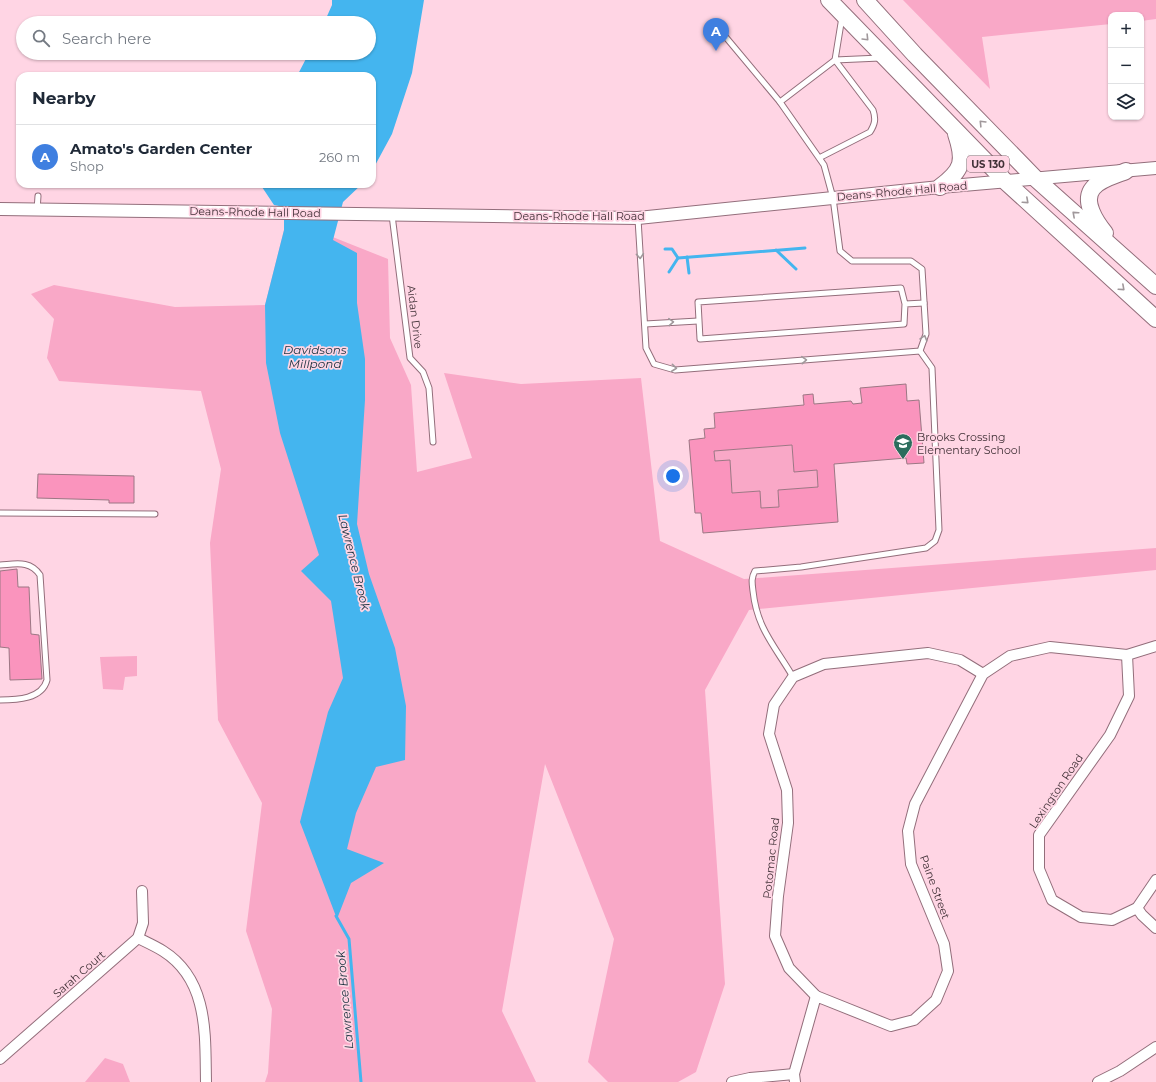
<!DOCTYPE html>
<meta charset="utf-8">
<style>
body{margin:0;font-family:Montserrat,sans-serif;background:#f6f6f7;color:#1f2937}
.controls{position:absolute;right:12px;top:12px;display:grid;overflow:hidden;border-radius:8px;box-shadow:0 1px 3px #0004}
.controls button{width:36px;height:36px;display:grid;place-items:center;padding:0;border:0;border-bottom:1px solid #e0e1e3;background:#fff;color:#1f2937;font:20px sans-serif}
.you{position:absolute;left:673px;top:476px;width:14px;height:14px;margin:-10px;border:3px solid #fff;border-radius:50%;background:#1a73e8;box-shadow:0 0 0 6px #1a73e833}
.badge{display:grid;place-items:center;width:26px;height:26px;border-radius:50%;background:#2b6d5d;color:#fff;font-size:13px;font-weight:700}
.pin{position:absolute;translate:-50% -33px;filter:drop-shadow(0 1px 2px #0008)}
.pin::after{content:'';position:absolute;top:21px;width:14px;height:12px;background:inherit;clip-path:polygon(0 0,100% 0,50% 100%)}
.list{margin:0;padding:0;list-style:none}
h2{display:flex;justify-content:space-between;align-items:center;height:52px;margin:0;padding:0 16px;font-size:17px}
h2 small{font-size:13px;font-weight:400;color:#747a83}
.list li{display:grid;grid-template-columns:26px 1fr auto;gap:12px;align-items:center;box-sizing:border-box;height:64px;padding:0 16px;border-top:1px solid #e0e1e3}
.list b{display:block;font-size:15px;white-space:nowrap}
.list p{margin:0;font-size:13px;white-space:nowrap;color:#747a83}
.list em{font-size:13px;font-style:normal;color:#747a83}
.icon{flex:none;width:22px;height:22px;fill:none;stroke:currentColor;stroke-width:2;stroke-linecap:round;stroke-linejoin:round}
.map{position:relative;flex:none;width:1156px;height:1082px;overflow:hidden}
.search{position:absolute;background:#fff;box-shadow:0 1px 3px #0004;left:16px;top:16px;width:360px;height:44px;display:flex;align-items:center;gap:10px;box-sizing:border-box;padding:0 14px;border-radius:22px;color:#747a83;font-size:15px}
.panel{position:absolute;background:#fff;box-shadow:0 1px 3px #0004;left:16px;top:72px;width:360px;height:116px;border-radius:12px}
.map>svg:first-child{display:block}
</style>
<div class="map">
<svg width="1156" height="1082" viewBox="0 0 1156 1082">
<rect width="100%" height="100%" fill="#ffd5e4"/>
<g fill="#f9a8c7">
<path d="M903,0H1156V19L1141,21V15H1111V24L982,37L990,89Z"/>
<path d="M310,228L388,259L390,338L411,385L417,472L472,458L444,373L521,384L641,378L660,541L744,579L1156,548V570L749,610L705,690L725,984L696,1072L678,1082H608L588,1062L614,939L545,764L502,1011L536,1082H265L268,1073L272,1009L246,931L262,803L218,720L210,543L221,469L201,391L59,381L47,358L54,319L31,294L54,285L175,307L265,305L284,230Z"/>
<path d="M792,445L794,472L817,470L818,487L778,490L779,507L761,508L759,491L732,493L730,460L715,461L714,451Z"/>
<path d="M137,656V676L125,677L123,690L103,689L100,657Z"/>
<path d="M105,1058L123,1064L130,1082H85Z"/>
</g>
<g fill="#44b5ef">
<path d="M332,0H424L412,73L392,134L372,171V76H297L309,53H369V23H324L332,5Z"/>
<path d="M260,184H362L343,202L333,240L357,253V303L365,359V400L357,524L369,574L395,648L406,706L405,760L376,767L356,813L347,849L384,863L351,883L337,919L300,822L328,712L343,678L331,601L301,571L319,555L280,433L266,363L265,305L284,230V207L274,205Z"/>
</g>
<g fill="none" stroke-linecap="round" stroke-linejoin="round">
<g stroke="#44b5ef" stroke-width="3">
<path d="M665,249H672L678,258"/>
<path d="M776,250L796,269"/>
<path d="M687,257L689,273"/>
<path d="M669,272L678,258L805,248"/>
<path d="M336,916L349,939L361,1082"/>
</g>
</g>
<g fill="#fa94bd" stroke="#9c7784" fill-rule="evenodd">
<path d="M906,384L907,401L919,400L924,463L907,464L906,458L834,464L838,522L703,533L701,513H695L689,440L705,438L704,429L715,428L714,413L804,405L803,395L813,394L814,404L851,401L853,404L862,403L860,388ZM792,445L794,472L817,470L818,487L778,490L779,507L761,508L760,491L732,493L730,460L715,461L714,451Z"/>
<path d="M38,474L134,476V503H109V500L37,498Z"/>
<path d="M17,569L18,587H29L31,634L39,635L42,679L10,680L9,648L0,647V571Z"/>
</g>
<g fill="none" stroke-linecap="round" stroke-linejoin="round">
<defs>
<g id="service">
<path d="M842,17L835,60L880,58"/>
<path d="M724,35L780,102"/>
<path d="M37,210L38,196"/>
<path d="M392,215L410,358L423,372L429,388L433,442"/>
<path d="M638,219L646,348L654,364L675,370L920,351L926,334L922,269L911,261H852L840,251L833,198L824,165L780,102L835,60L873,110C876,119 875,124 870,132L819,158"/>
<path d="M905,304L904,324L700,339L698,302L901,288L905,304L924,303"/>
<path d="M645,324L698,321"/>
<path d="M0,513L155,514"/>
<path d="M0,565C16,564 30,560 40,575L47,680C42,699 17,700 0,700"/>
<path d="M793,677C775,646 757,629 753,591C752,583 751,578 755,571L801,567L926,548L935,541L939,530L932,368L920,351"/>
</g>
<g id="minor">
<path d="M1127,655L1129,696L1110,735L1039,835V869L1052,900L1081,917L1112,920L1137,908L1156,880"/>
<path d="M1137,908L1142,915L1156,928"/>
<path d="M138,938C146,942 155,946 163,951C209,980 205,1035 206,1082"/>
<path d="M816,996L789,968L775,936L778,896L788,823L787,790L769,734L774,705L793,677L824,664L928,653L960,660L983,674"/>
<path d="M0,1059L138,938L143,923L142,891"/>
<path d="M732,1082L750,1078L794,1074"/>
<path d="M795,1082L794,1074L816,996L891,1026L914,1020L936,1000L948,971L944,944L911,864L908,831L915,804L983,674L1010,656L1050,647L1127,655L1156,646"/>
<path d="M1098,1082L1120,1071L1156,1047"/>
</g>
<path id="tertiary" d="M0,209L638,218L940,187L1156,168"/>
<g id="trunk">
<path d="M829,0L1006,182L1156,319"/>
<path d="M865,0L915,55L1036,179L1156,286"/>
<path d="M940,187C963,170 965,161 956,134"/>
<path d="M1105,233C1096,222 1082,201 1093,188C1100,179 1117,175 1126,171"/>
</g>
</defs>
<use href="#service" stroke="#936e7b" stroke-width="7"/>
<use href="#minor" stroke="#936e7b" stroke-width="12"/>
<use href="#tertiary" stroke="#936e7b" stroke-width="14"/>
<use href="#trunk" stroke="#936e7b" stroke-width="18"/>
<use href="#service" stroke="#fff" stroke-width="5"/>
<use href="#minor" stroke="#fff" stroke-width="10"/>
<use href="#tertiary" stroke="#fff" stroke-width="12"/>
<use href="#trunk" stroke="#fff" stroke-width="16"/>
</g>
<defs><path id="oneway-chevron" d="M-2-3.5L2.5 0L-2 3.5" fill="none" stroke-width="1.6" stroke-linecap="round" stroke-linejoin="round"/></defs>
<g stroke="#a0989b">
<use href="#oneway-chevron" transform="translate(866 38) rotate(46)"/>
<use href="#oneway-chevron" transform="translate(982 123) rotate(-134)"/>
<use href="#oneway-chevron" transform="translate(1026 201) rotate(42)"/>
<use href="#oneway-chevron" transform="translate(1075 214) rotate(-138)"/>
<use href="#oneway-chevron" transform="translate(640 256) rotate(86)"/>
<use href="#oneway-chevron" transform="translate(1122 288) rotate(42)"/>
<use href="#oneway-chevron" transform="translate(671 322) rotate(-3)"/>
<use href="#oneway-chevron" transform="translate(924 338) rotate(-74)"/>
<use href="#oneway-chevron" transform="translate(804 360) rotate(-4)"/>
<use href="#oneway-chevron" transform="translate(674 368) rotate(6)"/>
</g>
<defs>
<symbol id="school-pin" viewBox="-11 -11 22 30"><path d="M0 17L-7.5 6A9.5 9.5 0 1 1 7.5 6Z" fill="#2b6d5d" stroke="#ffd5e4"/><path d="M0-5L7-2L0 1L-7-2ZM-4 1L0 2.5L4 1V4Q0 6-4 4Z" fill="#fff"/></symbol>
</defs>
<g fill-rule="evenodd">
<use href="#school-pin" x="892" y="432" width="22" height="30"/>
</g>
<g text-anchor="middle" stroke-width="3.5" stroke-linejoin="round" paint-order="stroke">
<rect fill="#ffd5e4" stroke="#7a626b" stroke-width="1" x="967" y="156" width="42" height="16" rx="3"/>
<g font-size="10" font-weight="bold" fill="#413137">
<text x="988" y="168">US 130</text>
</g>
<g font-size="11" fill="#413137" stroke="#ffd5e4">
<text transform="translate(902 191) rotate(-5)" y="4">Deans-Rhode Hall Road</text>
<text transform="translate(255 212) rotate(1)" y="4">Deans-Rhode Hall Road</text>
<text x="579" y="220">Deans-Rhode Hall Road</text>
<text transform="translate(415 317) rotate(83)" y="4">Aidan Drive</text>
<text transform="translate(1056 791) rotate(-56)" y="4">Lexington Road</text>
<text transform="translate(771 858) rotate(-84)" y="4">Potomac Road</text>
<text transform="translate(935 887) rotate(70)" y="4">Paine Street</text>
<text transform="translate(79 974) rotate(-41)" y="4">Sarah Court</text>
</g>
<g font-size="11" fill="#413137" stroke="#ffd5e4" text-anchor="start">
<text x="917" y="441">Brooks Crossing<tspan x="917" dy="13">Elementary School</tspan></text>
</g>
<g font-size="12" font-style="italic" fill="#1a323f" stroke="#ffd5e4">
<text x="315" y="354">Davidsons<tspan x="315" dy="14">Millpond</tspan></text>
<text transform="translate(354 562) rotate(76)" y="4">Lawrence Brook</text>
<text transform="translate(345 1000) rotate(-95)" y="4">Lawrence Brook</text>
</g>
</g>
</svg>
<div class="controls">
<button>+</button>
<button>−</button>
<button><svg class="icon" aria-label="layers" viewBox="0 0 24 24"><path d="M12 4l9 5-9 5-9-5zM3 14l9 5 9-5"/></svg></button>
</div>
<div class="you"></div>
<div class="pin badge" style="left:716px;top:51px;background:#3f7fe0">A</div>
<div class="search"><svg class="icon" aria-label="search" viewBox="0 0 24 24"><circle cx="10" cy="10" r="6"/><path d="M15 15l6 6"/></svg>Search here</div>
<section class="panel">
<h2>Nearby<small></small></h2>
<ul class="list">
<li><span class="badge" style="background:#3f7fe0">A</span><div><b>Amato's Garden Center</b><p>Shop</p></div><em>260 m</em></li>
</ul>
</section>
</div>
